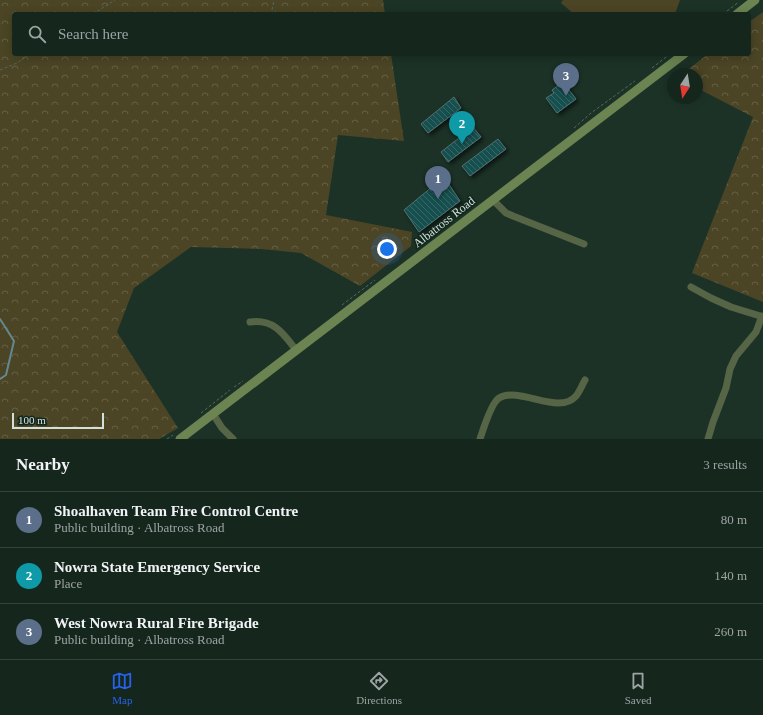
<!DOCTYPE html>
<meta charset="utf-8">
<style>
body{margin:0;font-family:Georgia,serif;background:#1e2e26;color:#f1f3f6}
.compass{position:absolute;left:667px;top:68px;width:36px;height:36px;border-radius:50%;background:#15261d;box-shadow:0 2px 10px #0003;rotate:192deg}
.scale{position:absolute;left:12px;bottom:10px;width:92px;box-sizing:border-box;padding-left:4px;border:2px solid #d3e0d9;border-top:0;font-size:11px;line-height:14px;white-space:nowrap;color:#d3e0d9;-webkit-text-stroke:3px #12281e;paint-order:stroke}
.you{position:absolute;left:387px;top:249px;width:14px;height:14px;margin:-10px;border:3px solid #fff;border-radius:50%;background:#1a73e8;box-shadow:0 0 0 6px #1a73e833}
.badge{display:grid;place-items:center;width:26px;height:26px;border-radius:50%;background:#2563eb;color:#fff;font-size:13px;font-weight:700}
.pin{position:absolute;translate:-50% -33px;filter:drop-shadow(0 1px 2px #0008)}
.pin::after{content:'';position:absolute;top:21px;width:14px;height:12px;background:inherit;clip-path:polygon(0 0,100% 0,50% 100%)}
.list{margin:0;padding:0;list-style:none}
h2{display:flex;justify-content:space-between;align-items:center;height:52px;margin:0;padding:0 16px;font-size:17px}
h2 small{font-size:13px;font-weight:400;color:#9da5a4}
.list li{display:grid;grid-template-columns:26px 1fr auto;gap:12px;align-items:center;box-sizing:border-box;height:56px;padding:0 16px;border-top:1px solid #34433b}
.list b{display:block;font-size:15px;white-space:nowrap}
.list p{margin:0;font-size:13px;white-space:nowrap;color:#9da5a4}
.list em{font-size:13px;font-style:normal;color:#9da5a4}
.icon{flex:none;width:22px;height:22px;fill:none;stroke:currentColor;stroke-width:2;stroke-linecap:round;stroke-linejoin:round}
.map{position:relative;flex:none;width:763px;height:439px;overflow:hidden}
.search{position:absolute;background:#15261d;box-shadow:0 2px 10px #0003;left:12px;right:12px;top:12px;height:44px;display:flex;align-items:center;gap:10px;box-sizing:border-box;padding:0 14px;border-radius:4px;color:#9da5a4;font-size:15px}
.sheet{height:220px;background:#15261d}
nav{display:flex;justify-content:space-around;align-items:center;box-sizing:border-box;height:56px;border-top:1px solid #34433b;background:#15261d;font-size:11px;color:#9da5a4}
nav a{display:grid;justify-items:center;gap:2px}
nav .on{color:#2563eb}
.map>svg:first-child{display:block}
</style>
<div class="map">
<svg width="763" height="439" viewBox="0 0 763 439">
<defs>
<pattern id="forest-crowns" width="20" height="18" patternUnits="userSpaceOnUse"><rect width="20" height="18" fill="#4b4525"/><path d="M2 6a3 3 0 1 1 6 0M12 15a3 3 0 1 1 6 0" fill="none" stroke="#646044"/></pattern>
<pattern id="building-back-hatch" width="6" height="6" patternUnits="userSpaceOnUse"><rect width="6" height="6" fill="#154f4e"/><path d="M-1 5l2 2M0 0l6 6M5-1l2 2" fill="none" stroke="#366867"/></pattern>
<filter id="shadow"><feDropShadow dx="2.5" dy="2.5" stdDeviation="2" flood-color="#0009"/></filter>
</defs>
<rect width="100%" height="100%" fill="#1c3227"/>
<g fill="url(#forest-crowns)">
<path d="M0,0H383L385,14H14V54H391L404,141L338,135L326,215L412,232L411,246L360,286L301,253L261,249L191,247L134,288L117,332L178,428L159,439H0Z"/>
<path d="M763,12V302L692,273L753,117L697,88V74H682L708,54H749V22Z"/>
</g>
<path fill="#4b4525" d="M563,0H680L675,14H574L561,3Z"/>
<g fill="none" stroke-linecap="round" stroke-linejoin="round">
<path stroke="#648892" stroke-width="2" d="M0,319L14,341L6,375L0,379"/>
</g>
<g fill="url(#building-back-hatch)" stroke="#52706f" filter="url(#shadow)">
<path d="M563,82L576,99L557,113L546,98L554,93L552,90Z"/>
<path d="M454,97L461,108L428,133L421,124Z"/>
<path d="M473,127L481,137L448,162L441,152Z"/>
<path d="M498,139L506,149L470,176L462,166Z"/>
<path d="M444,177L460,201L419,232L404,210Z"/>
</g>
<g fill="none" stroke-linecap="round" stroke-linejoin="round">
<g stroke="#54685e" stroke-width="1" stroke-dasharray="3 2" stroke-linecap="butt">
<path d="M272,10L274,0"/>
<path d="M93,14L115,0"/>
<path d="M723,14L739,2"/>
<path d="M652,68L670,54"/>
<path d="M0,70L17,63L30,54"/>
<path d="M574,128L591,113L635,81"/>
<path d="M342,305L375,280"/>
<path d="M234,387L243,381"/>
<path d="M201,413L230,390"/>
<path d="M167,439L173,435"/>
</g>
<g stroke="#556545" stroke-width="7">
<path d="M493,200L506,213L513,216L584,244"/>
<path d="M691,287L711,298L731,307L763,317"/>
<path d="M250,322C274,319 283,333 296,350"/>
<path d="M213,414L222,428L233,439"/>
<path d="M480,439C483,430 491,403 499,398C520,386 559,416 576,396C580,391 582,385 585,380"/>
<path d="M708,439L713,422L726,388L730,369L736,356L756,332L762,316"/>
</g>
<g stroke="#6b8451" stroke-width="9">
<path d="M737,14L755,0"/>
<path d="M180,439L684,54"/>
</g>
</g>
<g text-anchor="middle" stroke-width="3.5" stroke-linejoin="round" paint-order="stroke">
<g font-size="12" fill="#d3e0d9" stroke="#12281e">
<text transform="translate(444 222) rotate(-38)" y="4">Albatross Road</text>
</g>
</g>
</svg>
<svg class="compass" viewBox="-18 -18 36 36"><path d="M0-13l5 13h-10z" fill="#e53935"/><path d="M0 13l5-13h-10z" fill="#9da5a4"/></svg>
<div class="scale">100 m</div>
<div class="you"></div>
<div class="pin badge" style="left:438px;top:199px;background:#5c6f8a">1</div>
<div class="pin badge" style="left:462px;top:144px;background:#0f9aa8">2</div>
<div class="pin badge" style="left:566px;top:96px;background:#5c6f8a">3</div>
<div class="search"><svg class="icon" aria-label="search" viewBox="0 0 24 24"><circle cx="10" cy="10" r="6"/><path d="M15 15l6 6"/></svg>Search here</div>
</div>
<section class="sheet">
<h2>Nearby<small>3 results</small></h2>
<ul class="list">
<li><span class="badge" style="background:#5c6f8a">1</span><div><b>Shoalhaven Team Fire Control Centre</b><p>Public building · Albatross Road</p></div><em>80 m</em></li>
<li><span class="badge" style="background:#0f9aa8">2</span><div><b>Nowra State Emergency Service</b><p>Place</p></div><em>140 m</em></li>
<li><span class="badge" style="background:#5c6f8a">3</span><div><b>West Nowra Rural Fire Brigade</b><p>Public building · Albatross Road</p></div><em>260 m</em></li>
</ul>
</section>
<nav>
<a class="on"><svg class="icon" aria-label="map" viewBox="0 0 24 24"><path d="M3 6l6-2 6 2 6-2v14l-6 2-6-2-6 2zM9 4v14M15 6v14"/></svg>Map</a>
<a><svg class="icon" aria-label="directions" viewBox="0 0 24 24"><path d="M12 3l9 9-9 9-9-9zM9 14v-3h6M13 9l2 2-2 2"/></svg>Directions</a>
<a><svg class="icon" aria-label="saved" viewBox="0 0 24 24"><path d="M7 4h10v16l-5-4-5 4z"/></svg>Saved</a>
</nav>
